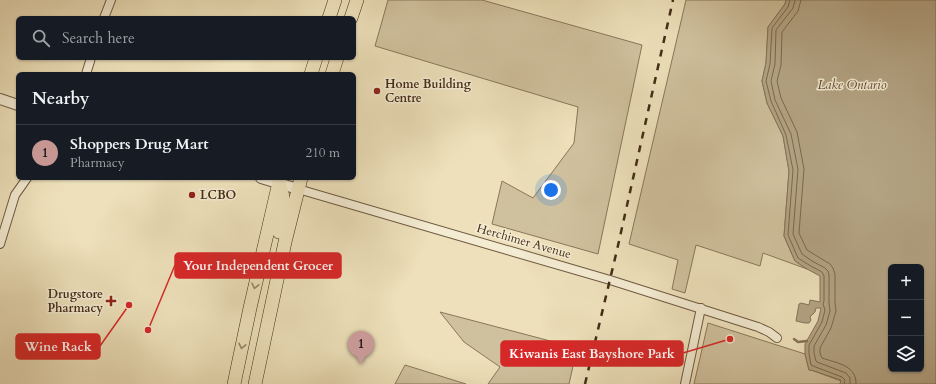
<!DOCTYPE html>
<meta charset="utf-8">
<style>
body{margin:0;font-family:Cardo,serif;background:#242831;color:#f1f3f6}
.controls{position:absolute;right:12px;bottom:12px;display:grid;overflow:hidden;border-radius:6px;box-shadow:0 1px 3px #0004}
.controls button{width:36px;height:36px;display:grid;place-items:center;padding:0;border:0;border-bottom:1px solid #363941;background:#171b24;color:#f1f3f6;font:20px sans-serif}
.you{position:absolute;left:551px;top:190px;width:14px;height:14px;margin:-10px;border:3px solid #fff;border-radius:50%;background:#1a73e8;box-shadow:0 0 0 6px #1a73e833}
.badge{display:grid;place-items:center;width:26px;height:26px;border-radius:50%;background:#c59692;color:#111;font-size:13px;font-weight:700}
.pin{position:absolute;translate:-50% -33px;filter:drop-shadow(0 1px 2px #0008)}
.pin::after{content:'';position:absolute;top:21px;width:14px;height:12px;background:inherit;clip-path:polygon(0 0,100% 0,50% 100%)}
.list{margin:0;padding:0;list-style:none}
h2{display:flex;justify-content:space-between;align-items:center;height:52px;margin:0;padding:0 16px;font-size:17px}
h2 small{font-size:13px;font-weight:400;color:#9ea1a6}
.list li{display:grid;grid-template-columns:26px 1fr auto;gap:12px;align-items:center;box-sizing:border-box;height:56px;padding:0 16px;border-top:1px solid #363941}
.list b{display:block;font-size:15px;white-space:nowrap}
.list p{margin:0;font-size:13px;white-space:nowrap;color:#9ea1a6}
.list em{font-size:13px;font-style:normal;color:#9ea1a6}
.icon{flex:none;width:22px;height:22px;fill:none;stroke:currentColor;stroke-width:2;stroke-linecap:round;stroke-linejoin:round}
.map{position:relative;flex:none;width:936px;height:384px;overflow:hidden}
.search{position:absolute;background:#171b24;box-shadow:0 1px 3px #0004;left:16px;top:16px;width:340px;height:44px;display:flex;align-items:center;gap:10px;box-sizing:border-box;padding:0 14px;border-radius:6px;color:#9ea1a6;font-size:15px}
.panel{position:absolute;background:#171b24;box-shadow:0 1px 3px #0004;left:16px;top:72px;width:340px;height:108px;border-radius:6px}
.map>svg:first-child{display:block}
</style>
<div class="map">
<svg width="936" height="384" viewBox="0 0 936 384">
<rect width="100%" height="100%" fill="#ede0ba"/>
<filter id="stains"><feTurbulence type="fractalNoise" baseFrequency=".005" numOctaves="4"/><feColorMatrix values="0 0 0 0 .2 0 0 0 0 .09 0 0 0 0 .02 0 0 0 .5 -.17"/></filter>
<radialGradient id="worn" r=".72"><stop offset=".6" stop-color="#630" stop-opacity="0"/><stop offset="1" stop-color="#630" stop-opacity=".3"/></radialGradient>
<g fill="#d0c19e" stroke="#8a765a">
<path d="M388,0H482L642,45L598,254L492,224L502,181L533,198L574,143L578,107L375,46Z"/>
<path d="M686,0H786L785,4L768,27L766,63L762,81L767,103L783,136L789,171L784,236L795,261L807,269L763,253L760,266L696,245L685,293L672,289L678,260L629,244Z"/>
<path d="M440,312L577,348L569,384H488L500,367L464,342Z"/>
<path d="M708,323L805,354L809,370H811L841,381L840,384H694Z"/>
<path d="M405,365L466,384H395Z"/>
</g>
<path fill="#b3a383" stroke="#867358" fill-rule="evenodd" d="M786,0H936V384H840L841,380L811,370H809L805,354V344L818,321L821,308H816L815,312L810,317L811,320L809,323H805L796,321L799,304L801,303L809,305L810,300L820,302V276L807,269L795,261L784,236L789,171L783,136L767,103L762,81L766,63L768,27L785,4ZM891,267H921V369H891Z"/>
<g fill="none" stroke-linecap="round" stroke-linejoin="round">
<g stroke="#7b684d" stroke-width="1">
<path d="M790,0L788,7L772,28L770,64L766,81L771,101L786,135L793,170L788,235L798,258L809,265L822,272L824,276V301L823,304L825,310L822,322L809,345V354L811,365L813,366L842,377L845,380L844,384"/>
<path d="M795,0L793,8L776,30L775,64L771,81L775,100L791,134L798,169L793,234L802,254L812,261L825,268L828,271L829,275V303L830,311L826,325L814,346V353L816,361L817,362L846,373L850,378V384"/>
<path d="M801,0L798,11L782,32L781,65L777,81L781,98L797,132L804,169L799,233L807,250L830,264L833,268L835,274V303L836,311L831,328L820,348V353L822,358C836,363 857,365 856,384"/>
</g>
<path stroke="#867358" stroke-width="2.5" d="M794,339L798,342L807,341"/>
<defs>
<g id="minor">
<path d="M104,18L111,0"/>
<path d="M86,74L91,58"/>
<path d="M298,189L610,280L758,327L769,332L777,338"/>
<path d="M0,244L15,195L27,178"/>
<path d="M685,384L701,308"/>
</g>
<g id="tertiary">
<path d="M0,99L18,105"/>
<path d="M261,178L298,189"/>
</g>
<g id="primary">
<path d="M329,18L335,0"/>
<path d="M351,18L357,0"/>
<path d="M311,74L316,58"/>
<path d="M332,74L337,58"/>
<path d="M279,232C282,216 287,200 279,185"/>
<path d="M234,384L250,308L280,178"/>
<path d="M255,384L285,242L301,178"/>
</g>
</defs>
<use href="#minor" stroke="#6e5940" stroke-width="10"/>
<use href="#tertiary" stroke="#6e5940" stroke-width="12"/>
<use href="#primary" stroke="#432c17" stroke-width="14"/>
<use href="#minor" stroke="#f3ebd2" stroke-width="8"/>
<use href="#tertiary" stroke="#f3ebd2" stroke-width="10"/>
<use href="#primary" stroke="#ede0ba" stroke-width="13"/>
<path stroke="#432c17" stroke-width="2.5" stroke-dasharray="7 7" stroke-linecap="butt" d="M585,384L617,250L673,0"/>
</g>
<defs><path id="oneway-chevron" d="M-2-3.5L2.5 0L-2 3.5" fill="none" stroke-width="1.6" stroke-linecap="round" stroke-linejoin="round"/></defs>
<g stroke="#988668">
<use href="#oneway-chevron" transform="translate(255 286) rotate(103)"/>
<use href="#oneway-chevron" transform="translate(242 346) rotate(102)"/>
</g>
<g fill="#8f2418" stroke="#f3ebd2" stroke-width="1.5">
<circle cx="377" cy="91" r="4"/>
<circle cx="192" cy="195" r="4"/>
<path d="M109 295h4v4h4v4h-4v4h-4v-4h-4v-4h4z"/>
</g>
<g text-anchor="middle" stroke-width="3" stroke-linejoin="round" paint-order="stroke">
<g font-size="12" font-weight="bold" fill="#432c17" stroke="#f3ebd2" text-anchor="start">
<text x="385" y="88">Home Building<tspan x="385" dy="14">Centre</tspan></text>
<text x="200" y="199">LCBO</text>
<text x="103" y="298" text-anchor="end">Drugstore<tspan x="103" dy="14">Pharmacy</tspan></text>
</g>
<g font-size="12" fill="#432c17" stroke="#f3ebd2">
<text transform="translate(524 241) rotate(16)" y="4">Herchimer Avenue</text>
</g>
<g font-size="13" font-style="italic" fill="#5f4a32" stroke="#f3ebd2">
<text x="852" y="89">Lake Ontario</text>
</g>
</g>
<path fill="none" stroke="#d62828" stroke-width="1.5" d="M148 330L175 265M129 305L100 346M730 339L683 353"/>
<g fill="#d62828" stroke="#f3ebd2" stroke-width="1.5">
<circle cx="148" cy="330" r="4"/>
<circle cx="129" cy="305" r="4"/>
<circle cx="730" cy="339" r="4"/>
</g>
<g fill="#d62828" stroke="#d62828" stroke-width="1.5">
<rect x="175" y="253" width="166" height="25" rx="4"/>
<rect x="16" y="334" width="84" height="25" rx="4"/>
<rect x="501" y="341" width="182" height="25" rx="4"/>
</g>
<g font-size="13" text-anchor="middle" font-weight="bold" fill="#fff">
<text x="258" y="270">Your Independent Grocer</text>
<text x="58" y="351">Wine Rack</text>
<text x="592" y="358">Kiwanis East Bayshore Park</text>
</g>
<rect width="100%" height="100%" filter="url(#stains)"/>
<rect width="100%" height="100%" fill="url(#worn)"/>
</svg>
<div class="controls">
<button>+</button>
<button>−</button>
<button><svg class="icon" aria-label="layers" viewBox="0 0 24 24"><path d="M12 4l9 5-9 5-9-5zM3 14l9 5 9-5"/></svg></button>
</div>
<div class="you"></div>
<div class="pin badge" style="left:361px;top:364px">1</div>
<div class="search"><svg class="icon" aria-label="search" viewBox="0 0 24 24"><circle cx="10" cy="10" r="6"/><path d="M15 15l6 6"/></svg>Search here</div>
<section class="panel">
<h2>Nearby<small></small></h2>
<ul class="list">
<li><span class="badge">1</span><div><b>Shoppers Drug Mart</b><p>Pharmacy</p></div><em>210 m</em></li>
</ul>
</section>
</div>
